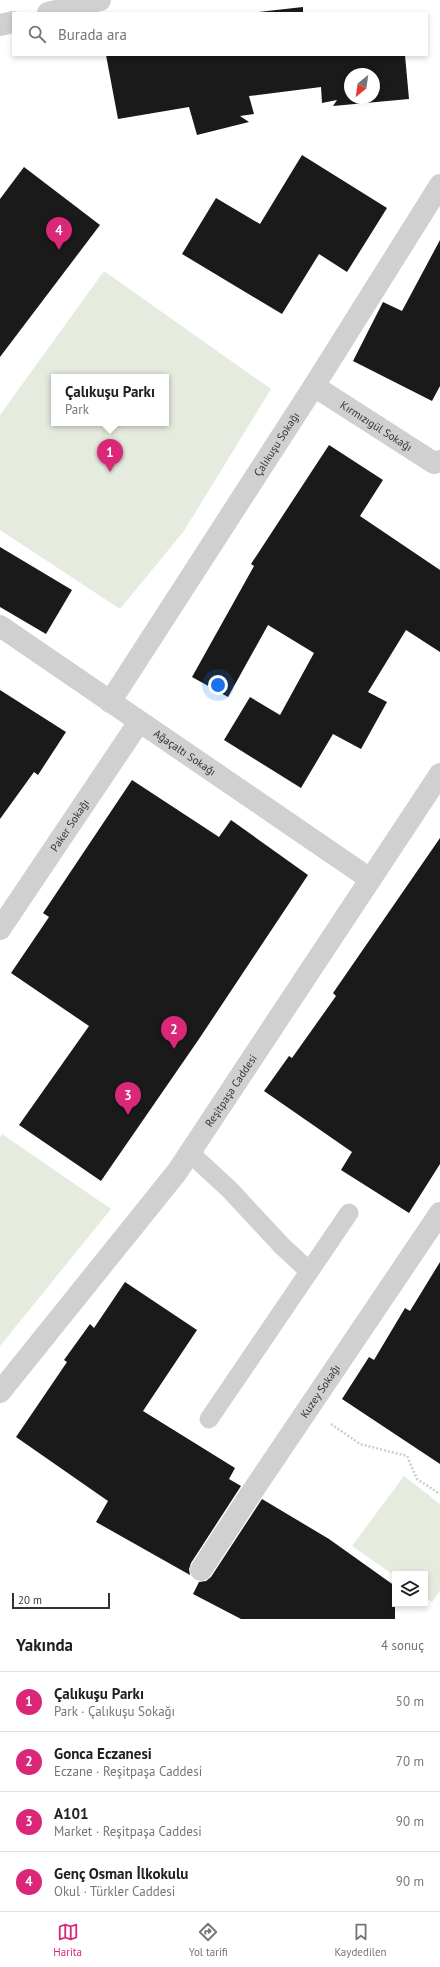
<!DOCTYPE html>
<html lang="tr">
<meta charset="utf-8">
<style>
body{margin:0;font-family:"PT Sans",sans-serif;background:#f2f2f2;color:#202124}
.controls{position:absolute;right:12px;bottom:12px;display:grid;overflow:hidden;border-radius:0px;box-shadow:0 2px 6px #0003}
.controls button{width:36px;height:36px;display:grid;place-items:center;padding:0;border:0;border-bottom:1px solid #e0e0e0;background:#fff;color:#202124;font:20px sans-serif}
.compass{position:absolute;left:344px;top:68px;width:36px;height:36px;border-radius:50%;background:#fff;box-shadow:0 2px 6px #0003;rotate:209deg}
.scale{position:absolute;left:12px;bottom:10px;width:98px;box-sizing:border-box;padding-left:4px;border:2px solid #333;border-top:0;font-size:11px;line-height:14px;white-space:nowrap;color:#333;-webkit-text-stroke:3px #fff;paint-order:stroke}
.you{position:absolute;left:218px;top:685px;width:14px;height:14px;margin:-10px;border:3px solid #fff;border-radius:50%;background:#1a73e8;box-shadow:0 0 0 6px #1a73e833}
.badge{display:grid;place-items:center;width:26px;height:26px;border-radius:50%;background:#db2777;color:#fff;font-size:13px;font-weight:700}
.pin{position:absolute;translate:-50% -33px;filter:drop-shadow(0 1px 2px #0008)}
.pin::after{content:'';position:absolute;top:21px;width:14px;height:12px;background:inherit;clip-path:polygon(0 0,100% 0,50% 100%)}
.popup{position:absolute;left:51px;top:374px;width:118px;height:52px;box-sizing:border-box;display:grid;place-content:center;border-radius:0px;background:#fff;filter:drop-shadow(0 1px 3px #0005);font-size:13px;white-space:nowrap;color:#757577}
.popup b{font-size:15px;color:#202124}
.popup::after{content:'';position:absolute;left:50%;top:100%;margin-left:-8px;border:8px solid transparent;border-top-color:#fff}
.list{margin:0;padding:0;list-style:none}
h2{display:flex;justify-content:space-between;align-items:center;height:52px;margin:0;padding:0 16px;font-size:17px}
h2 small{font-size:13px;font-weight:400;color:#757577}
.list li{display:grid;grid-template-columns:26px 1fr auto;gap:12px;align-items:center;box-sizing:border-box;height:60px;padding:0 16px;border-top:1px solid #e0e0e0}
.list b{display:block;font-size:15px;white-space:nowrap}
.list p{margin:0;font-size:13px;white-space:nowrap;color:#757577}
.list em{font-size:13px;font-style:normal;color:#757577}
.icon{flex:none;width:22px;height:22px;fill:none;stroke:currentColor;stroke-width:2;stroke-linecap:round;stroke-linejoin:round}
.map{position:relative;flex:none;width:440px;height:1619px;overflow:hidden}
.search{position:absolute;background:#fff;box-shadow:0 2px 6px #0003;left:12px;right:12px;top:12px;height:44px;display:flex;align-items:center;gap:10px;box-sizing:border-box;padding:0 14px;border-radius:0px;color:#757577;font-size:15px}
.sheet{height:292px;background:#fff}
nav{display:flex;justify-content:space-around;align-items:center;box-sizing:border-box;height:56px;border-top:1px solid #e0e0e0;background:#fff;font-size:11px;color:#757577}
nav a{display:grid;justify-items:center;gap:2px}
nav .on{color:#db2777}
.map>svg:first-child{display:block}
</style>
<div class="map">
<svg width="440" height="1619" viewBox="0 0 440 1619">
<rect width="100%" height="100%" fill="#fff"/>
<g fill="#e5ecdf" fill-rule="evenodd">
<path d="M104,271L271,389L184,531L120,609L0,530V415ZM54,377H166V423H54Z"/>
<path d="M2,1134L111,1209L0,1346V1137Z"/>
<path d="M404,1476L440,1504V1591L432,1602L425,1597V1574H395V1576L352,1546Z"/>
</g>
<g fill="#1a1a1a" fill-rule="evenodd">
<path d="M303,7V13H249Z"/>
<path d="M106,55H405L409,99L333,106L337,100L322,103L321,87L249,96L254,114L240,116L249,122L197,135L189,107L118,119ZM350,74H374V98H350Z"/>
<path d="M302,155L387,208L347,272L319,254L282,314L182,254L216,198L260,224Z"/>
<path d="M24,167L100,225L0,357V199Z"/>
<path d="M440,240V386L432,401L353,361L383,302L402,311Z"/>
<path d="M329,445L383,480L360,516L440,570V652L406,630L368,692L387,702L361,749L333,734L301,788L224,740L250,697L280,715L314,653L268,625L228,697L192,677L254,566L251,564Z"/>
<path d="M0,547L72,590L46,634L0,607Z"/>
<path d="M0,690L66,732L38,775L34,772L0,819Z"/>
<path d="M132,780L219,837L231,820L308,875L199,1039L101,1181L19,1125L89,1026L11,973L49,917L43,913Z"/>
<path d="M440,838V1164L409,1213L341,1170L352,1152L264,1091L289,1056L292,1058L336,996L333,993Z"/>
<path d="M440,1262V1464L342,1399L369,1357L374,1360L405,1308L410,1311Z"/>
<path d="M125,1282L197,1330L143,1411L235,1468L229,1479L241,1486L191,1563L189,1569L190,1575L96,1522L108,1501L16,1437L67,1362L64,1360L90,1324L94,1328Z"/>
<path d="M262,1499L329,1539L395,1586V1619H241L193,1594L199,1582L206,1581L211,1577Z"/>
</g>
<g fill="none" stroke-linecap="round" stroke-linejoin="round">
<path stroke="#cdcdcd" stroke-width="2.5" stroke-dasharray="2 2" stroke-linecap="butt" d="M331,1424L360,1444L407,1456L417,1479L440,1494"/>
<g stroke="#d0d0d0" stroke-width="19">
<path d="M190,1153L230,1190L282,1246L309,1271"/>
<path d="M209,1419L349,1213"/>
</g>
<g stroke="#d0d0d0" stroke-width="22">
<path d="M48,13L100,0"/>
<path d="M0,25L13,22"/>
<path id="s1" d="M314,386L434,463L440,461"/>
<path id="s2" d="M0,626L370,879"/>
<path id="s3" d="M110,702L314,386L440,185"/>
<path id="s4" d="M0,929L139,722"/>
<path id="s5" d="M201,1570L252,1492L440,1213"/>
</g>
<path stroke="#d0d0d0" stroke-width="22" id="s6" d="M0,1392L177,1172L440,774"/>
</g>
<g text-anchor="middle" stroke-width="4" stroke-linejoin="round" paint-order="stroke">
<g font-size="11" fill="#333" stroke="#fff">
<text dy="4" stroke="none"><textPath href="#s1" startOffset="74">Kırmızıgül Sokağı</textPath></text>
<text dy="4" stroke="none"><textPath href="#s3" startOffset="307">Çalıkuşu Sokağı</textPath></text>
<text dy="4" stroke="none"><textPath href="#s2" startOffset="224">Ağaçaltı Sokağı</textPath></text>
<text dy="4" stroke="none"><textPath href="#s4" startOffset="125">Paker Sokağı</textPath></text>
<text dy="4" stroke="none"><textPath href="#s6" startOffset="380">Reşitpaşa Caddesi</textPath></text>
<text dy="4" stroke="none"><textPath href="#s5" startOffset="215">Kuzey Sokağı</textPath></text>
</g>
</g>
</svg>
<div class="controls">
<button><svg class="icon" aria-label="layers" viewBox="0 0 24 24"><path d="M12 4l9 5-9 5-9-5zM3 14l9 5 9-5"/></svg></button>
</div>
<svg class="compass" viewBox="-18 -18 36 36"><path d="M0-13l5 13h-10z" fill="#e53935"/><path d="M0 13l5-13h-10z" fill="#757577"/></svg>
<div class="scale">20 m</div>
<div class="you"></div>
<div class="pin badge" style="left:110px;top:472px">1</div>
<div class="popup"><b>Çalıkuşu Parkı</b>Park</div>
<div class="pin badge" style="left:174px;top:1049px">2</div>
<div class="pin badge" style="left:128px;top:1115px">3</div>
<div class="pin badge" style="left:59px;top:250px">4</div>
<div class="search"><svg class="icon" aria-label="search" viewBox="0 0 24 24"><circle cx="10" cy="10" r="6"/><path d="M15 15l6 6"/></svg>Burada ara</div>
</div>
<section class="sheet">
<h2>Yakında<small>4 sonuç</small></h2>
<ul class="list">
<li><span class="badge">1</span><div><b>Çalıkuşu Parkı</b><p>Park · Çalıkuşu Sokağı</p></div><em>50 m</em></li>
<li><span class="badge">2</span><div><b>Gonca Eczanesi</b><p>Eczane · Reşitpaşa Caddesi</p></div><em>70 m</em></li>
<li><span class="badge">3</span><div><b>A101</b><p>Market · Reşitpaşa Caddesi</p></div><em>90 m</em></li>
<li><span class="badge">4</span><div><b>Genç Osman İlkokulu</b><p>Okul · Türkler Caddesi</p></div><em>90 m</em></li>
</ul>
</section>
<nav>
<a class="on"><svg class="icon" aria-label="map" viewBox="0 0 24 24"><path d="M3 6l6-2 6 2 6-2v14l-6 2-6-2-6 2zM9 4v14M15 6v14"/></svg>Harita</a>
<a><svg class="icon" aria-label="directions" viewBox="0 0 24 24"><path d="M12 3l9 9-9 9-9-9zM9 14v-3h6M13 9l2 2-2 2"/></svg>Yol tarifi</a>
<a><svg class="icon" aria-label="saved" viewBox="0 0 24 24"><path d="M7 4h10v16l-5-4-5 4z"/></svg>Kaydedilen</a>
</nav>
